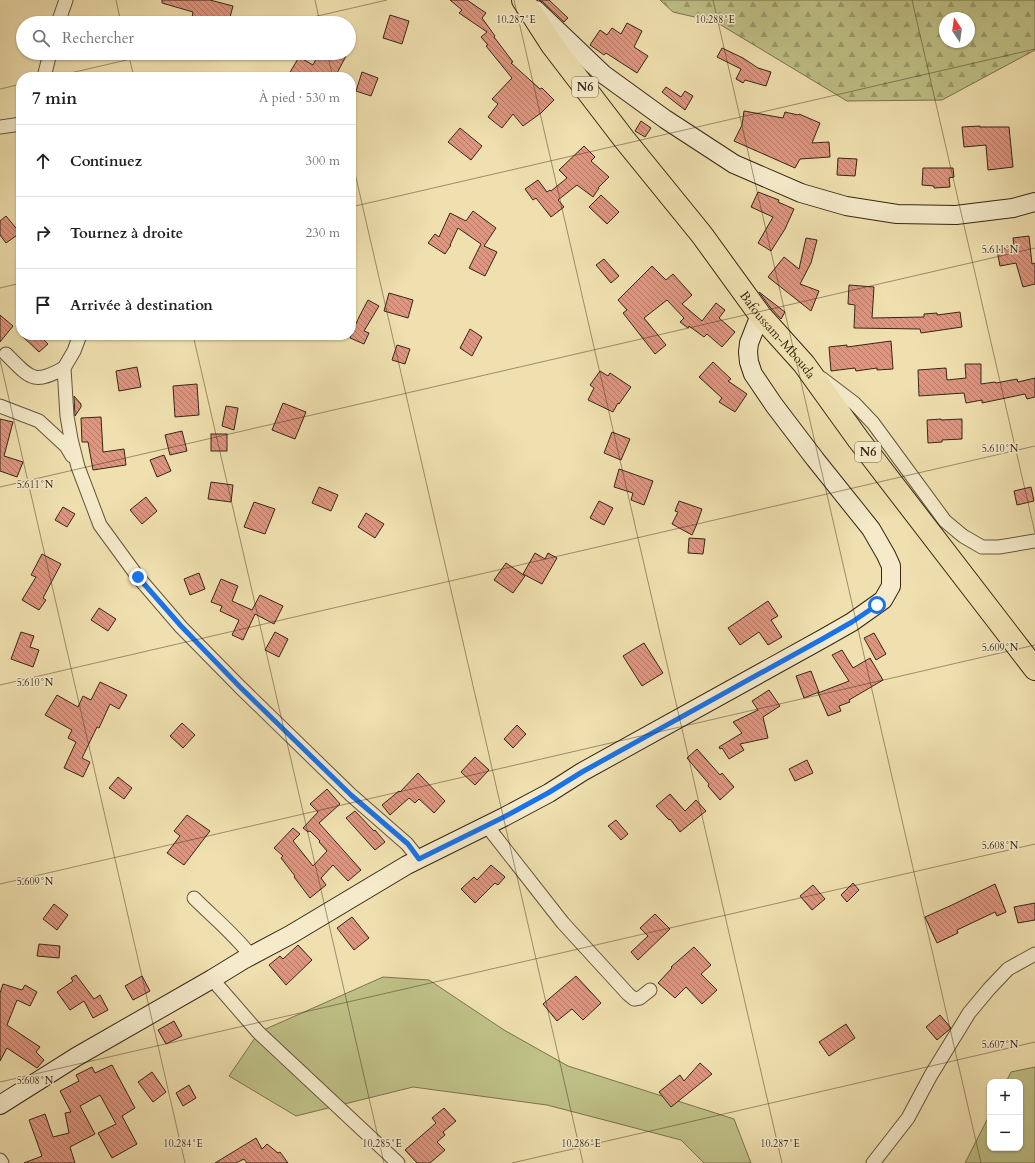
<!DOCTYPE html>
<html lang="fr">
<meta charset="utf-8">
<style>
body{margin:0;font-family:Cardo,serif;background:#f6f6f6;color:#202124}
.controls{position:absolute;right:12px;bottom:12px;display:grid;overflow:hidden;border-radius:8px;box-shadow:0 1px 3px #0004}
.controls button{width:36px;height:36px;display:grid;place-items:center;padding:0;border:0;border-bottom:1px solid #e0e0e0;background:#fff;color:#202124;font:20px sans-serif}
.compass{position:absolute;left:939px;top:12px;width:36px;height:36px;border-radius:50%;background:#fff;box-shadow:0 1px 3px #0004;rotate:347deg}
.stop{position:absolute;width:12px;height:12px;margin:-9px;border:3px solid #1a73e8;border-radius:50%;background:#fff}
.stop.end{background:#1a73e8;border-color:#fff;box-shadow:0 1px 4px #0008}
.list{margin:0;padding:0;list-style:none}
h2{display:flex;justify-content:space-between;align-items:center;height:52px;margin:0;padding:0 16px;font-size:17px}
h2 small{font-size:13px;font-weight:400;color:#757577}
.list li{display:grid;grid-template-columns:26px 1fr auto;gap:12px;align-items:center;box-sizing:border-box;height:72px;padding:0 16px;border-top:1px solid #e0e0e0}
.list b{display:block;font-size:15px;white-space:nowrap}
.list em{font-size:13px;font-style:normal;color:#757577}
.icon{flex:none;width:22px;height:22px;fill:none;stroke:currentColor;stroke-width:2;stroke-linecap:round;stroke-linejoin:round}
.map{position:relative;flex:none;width:1035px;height:1163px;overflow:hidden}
.search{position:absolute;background:#fff;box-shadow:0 1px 3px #0004;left:16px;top:16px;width:340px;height:44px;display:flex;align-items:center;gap:10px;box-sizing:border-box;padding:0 14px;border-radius:22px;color:#757577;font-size:15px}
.panel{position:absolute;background:#fff;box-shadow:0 1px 3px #0004;left:16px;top:72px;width:340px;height:268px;border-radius:16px}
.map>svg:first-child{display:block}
</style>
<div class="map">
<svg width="1035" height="1163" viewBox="0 0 1035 1163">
<defs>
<pattern id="forest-firs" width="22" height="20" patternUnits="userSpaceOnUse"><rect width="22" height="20" fill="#bfc187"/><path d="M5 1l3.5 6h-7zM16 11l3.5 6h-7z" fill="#9c9d6d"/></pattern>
<pattern id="building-back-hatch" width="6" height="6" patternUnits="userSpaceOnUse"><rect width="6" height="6" fill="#de9681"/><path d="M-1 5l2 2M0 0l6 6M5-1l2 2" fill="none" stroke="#b57a68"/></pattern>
</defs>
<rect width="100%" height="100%" fill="#f0e0af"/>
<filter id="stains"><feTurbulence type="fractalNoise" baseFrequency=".005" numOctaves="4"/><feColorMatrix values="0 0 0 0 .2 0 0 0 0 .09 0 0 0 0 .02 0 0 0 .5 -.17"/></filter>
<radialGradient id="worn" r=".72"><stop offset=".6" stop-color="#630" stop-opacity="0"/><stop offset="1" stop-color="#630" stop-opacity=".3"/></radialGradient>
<g fill="#bfc187" stroke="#7a744e">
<path d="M383,977L429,980L504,1030L568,1066L734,1119L751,1163H704L681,1140L547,1105L413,1087L296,1116L229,1076L259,1032Z"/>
<path d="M1035,1067V1163H965L990,1114V1148H1020V1082H1006L1011,1072Z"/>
</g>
<path fill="url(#forest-firs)" stroke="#7a744e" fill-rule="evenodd" d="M660,0H1035V50L942,100L847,101L716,22L673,12ZM945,18H969V42H945Z"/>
<g fill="url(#building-back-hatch)" stroke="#362715">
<path d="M162,0H210L233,6L229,21L218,18L217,23H191L193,12L162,3Z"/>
<path d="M450,0H467L486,13L482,18L495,36L494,37L513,62L511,63L540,89L542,88L554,100L541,113L523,126L513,114L502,128L488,117L498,104L492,99L512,78L486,46L488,45L481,37L487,32L459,13L462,10Z"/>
<path d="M539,0H549L568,18L564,22L543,2Z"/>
<path d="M390,15L409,21L402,44L383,38Z"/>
<path d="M627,23L642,31L634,47L648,56L637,73L606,53L604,55L590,45L600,30L607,35L612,28L621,34Z"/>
<path d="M722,48L743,58L758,68L771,72L766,86L745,80L743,83L736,79L741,69L717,57Z"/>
<path d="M319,53H341L346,56L335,77H294L289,74L299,57L313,65Z"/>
<path d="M362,72L378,78L371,96L356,91Z"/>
<path d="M666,87L681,97L685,91L693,96L685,110L662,92Z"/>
<path d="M744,111L783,118L785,112L798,115L799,114L820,123L812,143L829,142L830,157L800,159L795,168L734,141L742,125Z"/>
<path d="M641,121L651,128L645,137L635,131Z"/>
<path d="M980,126V127H1009L1013,167L988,170L986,145L964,147L962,127Z"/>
<path d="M460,128L482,146L471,160L448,142Z"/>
<path d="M584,146L595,157L591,161L609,177L598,188H599L593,197L577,185L558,200L564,207L551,217L536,198L533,200L525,189L538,180L547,192L550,190L551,191L567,178L559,170Z"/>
<path d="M838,158L857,159L855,176L837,175Z"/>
<path d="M923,168H953L954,177L949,178L950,187L934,188V186L922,185Z"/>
<path d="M758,192L779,200L778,202L794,209L785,229L771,251L758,243L773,217L751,207Z"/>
<path d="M601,195L619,212L607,224L589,207Z"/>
<path d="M473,211L496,228L484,246L497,252L485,276L469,268L481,244L458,228L450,245H451L445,254L428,243L435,234L439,237L450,213L466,221Z"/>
<path d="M6,216L20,233L6,243L0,235V221Z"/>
<path d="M1029,236L1032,264L1035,263V284L1023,287L1016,263L1000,266L997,250L1014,246L1013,238Z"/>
<path d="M806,238L817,240L811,263L800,284L819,291L811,311L768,277L784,257L799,269Z"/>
<path d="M604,259L619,276L611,283L596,265Z"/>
<path d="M652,266L666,280L673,274L692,295L682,304L702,321L716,303L725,310L719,318L735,332L722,347L707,334L704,337L689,326L688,328L680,322L684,318L667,300L644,318L666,345L655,354L623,313L627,310L618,300Z"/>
<path d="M849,285L874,287L872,318L924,317V314L937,313V315L960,312L962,327L921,333L920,329L854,328L855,305L848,304Z"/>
<path d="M759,292L785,312L781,319L770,307Z"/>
<path d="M389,293L413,300L408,318L384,311Z"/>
<path d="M368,300L379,306L364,331L369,333L364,344L350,338L359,317Z"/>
<path d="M0,315L13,326L0,342Z"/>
<path d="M470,329L482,337L472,356L460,348Z"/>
<path d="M21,335H39L48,344L39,352Z"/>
<path d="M891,341L893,369L877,370V368L856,371L855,368L831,371L829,347L847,345V347Z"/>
<path d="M397,345L410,349L405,364L392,360Z"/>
<path d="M713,362L731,379L728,381L747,394L735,412L719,402L722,398L699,377Z"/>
<path d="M965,364H981V384L995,382L996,383L1017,379L1018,382L1035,378V397L1027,399L1025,394L982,403V400L966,403L964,393L919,396L918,370L946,368L947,380L966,378Z"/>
<path d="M137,367L141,387L119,391L116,371Z"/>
<path d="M600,371L608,376L610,373L631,387L619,404L618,403L613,412L588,400L594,388L590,385Z"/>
<path d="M197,384L199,415L175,417L173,386Z"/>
<path d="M74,396L81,404V407L75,416Z"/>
<path d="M283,403L306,412L295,439L272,430Z"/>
<path d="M226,406L238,408L234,430L222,426Z"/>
<path d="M101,417L103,452L124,449L126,465L93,470L88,442H82L81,418Z"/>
<path d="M0,419L13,422L4,456L23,462L17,477L0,471Z"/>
<path d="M941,419V420L962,419V439L942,440V442L928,443L927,420Z"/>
<path d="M182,431L187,451L170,455L165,435Z"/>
<path d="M612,432L630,439L621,460L604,453Z"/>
<rect x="211" y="434" width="16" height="17"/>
<path d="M164,455L171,471L157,477L150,460Z"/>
<path d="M619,469L653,481L644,505L631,500L633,493L614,487Z"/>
<path d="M211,482L233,485L231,502L208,499Z"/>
<path d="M319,487L338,495L331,511L312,503Z"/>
<path d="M1031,487L1034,501L1017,505L1014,491Z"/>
<path d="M146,497L157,511L142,524L130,510Z"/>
<path d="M599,501L613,508L604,525L590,518Z"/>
<path d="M679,501L702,509L696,526L692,535L672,524L678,512L675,511Z"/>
<path d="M254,502L275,509L265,534L244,527Z"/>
<path d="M63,507L75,514L67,527L55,520Z"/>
<path d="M366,513L384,524L375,538L358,527Z"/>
<path d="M689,538L705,539L703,554L688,553Z"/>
<path d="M535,553L545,559L548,553L557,558L542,584L523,574Z"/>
<path d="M42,554L61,564L43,598L46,600L39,610L22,600L36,577L31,575Z"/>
<path d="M506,563L525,576L513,593L494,580Z"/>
<path d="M199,573L205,589L190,595L184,579Z"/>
<path d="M221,579L238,586L232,601L252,610L260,595L283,606L274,624L255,614L243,640L232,635L239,620L220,611L222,606L211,602Z"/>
<path d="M768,601L778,616L771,620L782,637L768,645L759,632L740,645L728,628Z"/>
<path d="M99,608L116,619L108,631L91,620Z"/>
<path d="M21,632L34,636L30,647L39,650L33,667L11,659Z"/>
<path d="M275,632L288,639L279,657L265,650Z"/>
<path d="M874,633L886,654L876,660L864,638Z"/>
<path d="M644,643L663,673L642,686L623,656Z"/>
<path d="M842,650L853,668L870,658L883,680L849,700L850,702L839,706L841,711L828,716L818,693L849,681L832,655Z"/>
<path d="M811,671L819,692L804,698L796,676Z"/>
<path d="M100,682L127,695L119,709L110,704L99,728L97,727L82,758L90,762L83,777L64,768L76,742L68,738L72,730L45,715L57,695L78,707L83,696L91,700Z"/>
<path d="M769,690L780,706L763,717L768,738L740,744L744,750L729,759L722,748L720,749L719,747L742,733L733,722L758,710L752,701Z"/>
<path d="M182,723L195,735L183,748L170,736Z"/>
<path d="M517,725L526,734L513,748L504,739Z"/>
<path d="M697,749L720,775L722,773L734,787L720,800L708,786L709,784L687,758Z"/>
<path d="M475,757L489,770L475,785L461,772Z"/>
<path d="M807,760L813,773L795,781L789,769Z"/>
<path d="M418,773L445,801L434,813L419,799L415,803L409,798L390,815L382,805L399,791L400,792Z"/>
<path d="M118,777L132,788L124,799L109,788Z"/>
<path d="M327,789L340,804L319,823L361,870L348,881L333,865L321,878L326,885L310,898L294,877L295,876L281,858L283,856L274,848L293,828L300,834L293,841L313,866L327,851L319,842L320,841L310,831L308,832L303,828L318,812L310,804Z"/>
<path d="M670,794L685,811L696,800L706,811L680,832L670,819L669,820L656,806Z"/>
<path d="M355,811L374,831L375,830L385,842L375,850L346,818Z"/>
<path d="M187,815L210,831L184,865L167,853L180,836L174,831Z"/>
<path d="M616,820L628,834L621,840L608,826Z"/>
<path d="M491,865L505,877L498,885L495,883L475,903L461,889L474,877L477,880Z"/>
<path d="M853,883L859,890L847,902L841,895Z"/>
<path d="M995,884L1006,912L997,916L995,912L957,930L958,933L937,943L925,917L952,905Z"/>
<path d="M813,885L825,899L812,910L800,896Z"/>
<path d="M1035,903V920L1018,923L1014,907Z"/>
<path d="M54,904L68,915L57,930L43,919Z"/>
<path d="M655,914L670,929L638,960L631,952L648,936L640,928Z"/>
<path d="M352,917L369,938L354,950L337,928Z"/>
<path d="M39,944L60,946L59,958L37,956Z"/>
<path d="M298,945L312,960L286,985L269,965L280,956L283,959Z"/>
<path d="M694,947L711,965L701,974L717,990L702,1004L686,987L675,998L658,983L672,968L671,967Z"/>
<path d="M76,975L94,999L100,995L108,1010L93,1018L84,1001L70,1010L57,992L73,981L71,978Z"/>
<path d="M142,976L150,991L133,1000L125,986Z"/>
<path d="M576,976L601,1003L583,1020L572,1009L557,1021L543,1004Z"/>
<path d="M3,984L22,990L25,985L37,992L30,1006L17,1000L7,1025L40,1047L36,1052L44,1060L37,1068L7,1048L0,1061V993Z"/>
<path d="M940,1015L951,1028L937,1040L926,1027Z"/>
<path d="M174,1021L182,1036L166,1044L158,1030Z"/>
<path d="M846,1024L855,1038L829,1056L819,1042Z"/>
<path d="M700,1063L712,1074L671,1107L659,1092L680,1075L684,1081Z"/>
<path d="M112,1065L135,1108L122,1116L137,1144L112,1158L98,1133L116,1124L100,1095L80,1106L95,1134L70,1147L75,1163H24L42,1156L29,1120L45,1114L53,1137L69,1133L65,1113L71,1112L60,1091L79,1081L76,1075L92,1067L95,1073Z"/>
<path d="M152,1072L166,1092L153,1102L138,1082Z"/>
<path d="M189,1085L196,1098L183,1106L176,1093Z"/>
<path d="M444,1108L456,1121L443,1132L445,1135L437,1142L445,1150L430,1163H417L405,1150L436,1123L432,1118Z"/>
<path d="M256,1138L262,1149L267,1144L278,1153L280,1152L288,1163H247L244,1159L236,1163H215Z"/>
</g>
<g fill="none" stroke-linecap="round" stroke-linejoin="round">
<defs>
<g id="street">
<path d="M58,23L66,0"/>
<path d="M44,77L50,53"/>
<path d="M0,127L21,124"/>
<path d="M80,335L74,351L64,368L67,416L71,439L78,467L100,525L138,577L181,627L240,687L351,795L407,844L419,859"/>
<path d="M6,354C30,377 32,386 64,368"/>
<path d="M821,378L854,403L873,423L945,521L963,536L982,547H999L1035,541"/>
<path d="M0,406L39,421L66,446L72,456"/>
<path d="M487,826L563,923L628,994L634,999L640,998L650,990"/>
<path d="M194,898C214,918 234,934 251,956"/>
<path d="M212,979L258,1032L398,1163"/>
<path d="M0,1160L2,1163"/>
<path d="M873,1163L908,1118L931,1075L969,1013L989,989L1008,969L1035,954"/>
</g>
<g id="secondary">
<path d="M536,10L603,74L665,119L734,164L801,193L846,206L897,214L956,215L1013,208L1035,202"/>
<path d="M0,1105L76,1057L212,979L243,960L290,935L407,865L504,817L549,793L582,772L824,638L852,622L883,600L891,586V566L886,555L871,529L815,459L774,405L753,374L749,362L748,352L749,343L760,315"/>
</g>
<g id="highway">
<path id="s1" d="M523,0L552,45L624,139L702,235L760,315L804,364L858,439L1035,669"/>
</g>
</defs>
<use href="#street" stroke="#64553c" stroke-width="15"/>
<use href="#secondary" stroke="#362715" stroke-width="20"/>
<use href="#highway" stroke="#362715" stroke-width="24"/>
<use href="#street" stroke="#f5ebcb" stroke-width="13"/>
<use href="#secondary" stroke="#f5ebcb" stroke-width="18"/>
<use href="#highway" stroke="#f0e0af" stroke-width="22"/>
</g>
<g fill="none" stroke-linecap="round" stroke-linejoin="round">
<path stroke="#1a73e8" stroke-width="5" d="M138,577L181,626L240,687L351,795L408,844L419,859L504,817L548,793L582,772L824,638L852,622L877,605"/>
</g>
<path fill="none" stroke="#362715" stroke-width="1" stroke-opacity="0.45" d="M116,0L121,23M315,0L320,23M514,0L782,1163M713,0L981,1163M912,0L1035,533M287,23L387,0M128,53L134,77M327,53L333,77M53,77L157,53M0,89L21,84M351,156L583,1163M351,207L1035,49M0,288L21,283M193,335L384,1163M0,360L185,1163M0,487L1035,248M0,685L1035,446M0,884L1035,645M0,1082L1035,844M512,1163L1035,1042"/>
<g text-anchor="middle" stroke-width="3" stroke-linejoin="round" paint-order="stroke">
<g fill="#f5ebcb" stroke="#6f624c" stroke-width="1">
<rect x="572" y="77" width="26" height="20" rx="3"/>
<rect x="855" y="442" width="26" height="20" rx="3"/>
</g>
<g font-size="12" font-weight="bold" fill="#362715">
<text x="585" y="91">N6</text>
<text x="868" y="456">N6</text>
</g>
<g font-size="13" fill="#362715" stroke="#f5ebcb">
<text dy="5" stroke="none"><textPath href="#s1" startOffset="421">Bafoussam-Mbouda</textPath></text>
</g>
</g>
<g font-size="10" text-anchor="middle" fill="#362715" stroke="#f5ebcb" stroke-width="3" stroke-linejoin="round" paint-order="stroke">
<text x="516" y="23">10.287°E</text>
<text x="715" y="23">10.288°E</text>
<text x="1000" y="253">5.611°N</text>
<text x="1000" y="452">5.610°N</text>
<text x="35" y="488">5.611°N</text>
<text x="1000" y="651">5.609°N</text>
<text x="35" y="686">5.610°N</text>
<text x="1000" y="849">5.608°N</text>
<text x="35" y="885">5.609°N</text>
<text x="1000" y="1048">5.607°N</text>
<text x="35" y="1084">5.608°N</text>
<text x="183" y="1147">10.284°E</text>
<text x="382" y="1147">10.285°E</text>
<text x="581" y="1147">10.286°E</text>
<text x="780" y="1147">10.287°E</text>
</g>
<rect width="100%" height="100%" filter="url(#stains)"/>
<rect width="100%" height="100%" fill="url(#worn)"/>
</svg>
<div class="controls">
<button>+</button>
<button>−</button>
</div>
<svg class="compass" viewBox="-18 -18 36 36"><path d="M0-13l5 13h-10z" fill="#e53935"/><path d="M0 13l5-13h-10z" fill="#757577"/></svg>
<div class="stop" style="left:877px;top:605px"></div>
<div class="stop end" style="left:138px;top:577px"></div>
<div class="search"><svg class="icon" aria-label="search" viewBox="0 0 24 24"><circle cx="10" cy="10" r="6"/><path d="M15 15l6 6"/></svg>Rechercher</div>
<section class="panel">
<h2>7 min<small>À pied · 530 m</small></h2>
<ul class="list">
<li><svg class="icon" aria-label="ahead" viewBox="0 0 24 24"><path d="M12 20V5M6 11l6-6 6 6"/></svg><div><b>Continuez</b></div><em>300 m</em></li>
<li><svg class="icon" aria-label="right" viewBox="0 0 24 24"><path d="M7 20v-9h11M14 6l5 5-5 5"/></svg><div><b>Tournez à droite</b></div><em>230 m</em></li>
<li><svg class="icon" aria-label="arrive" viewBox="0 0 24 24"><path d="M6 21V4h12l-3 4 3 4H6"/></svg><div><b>Arrivée à destination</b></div></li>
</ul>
</section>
</div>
